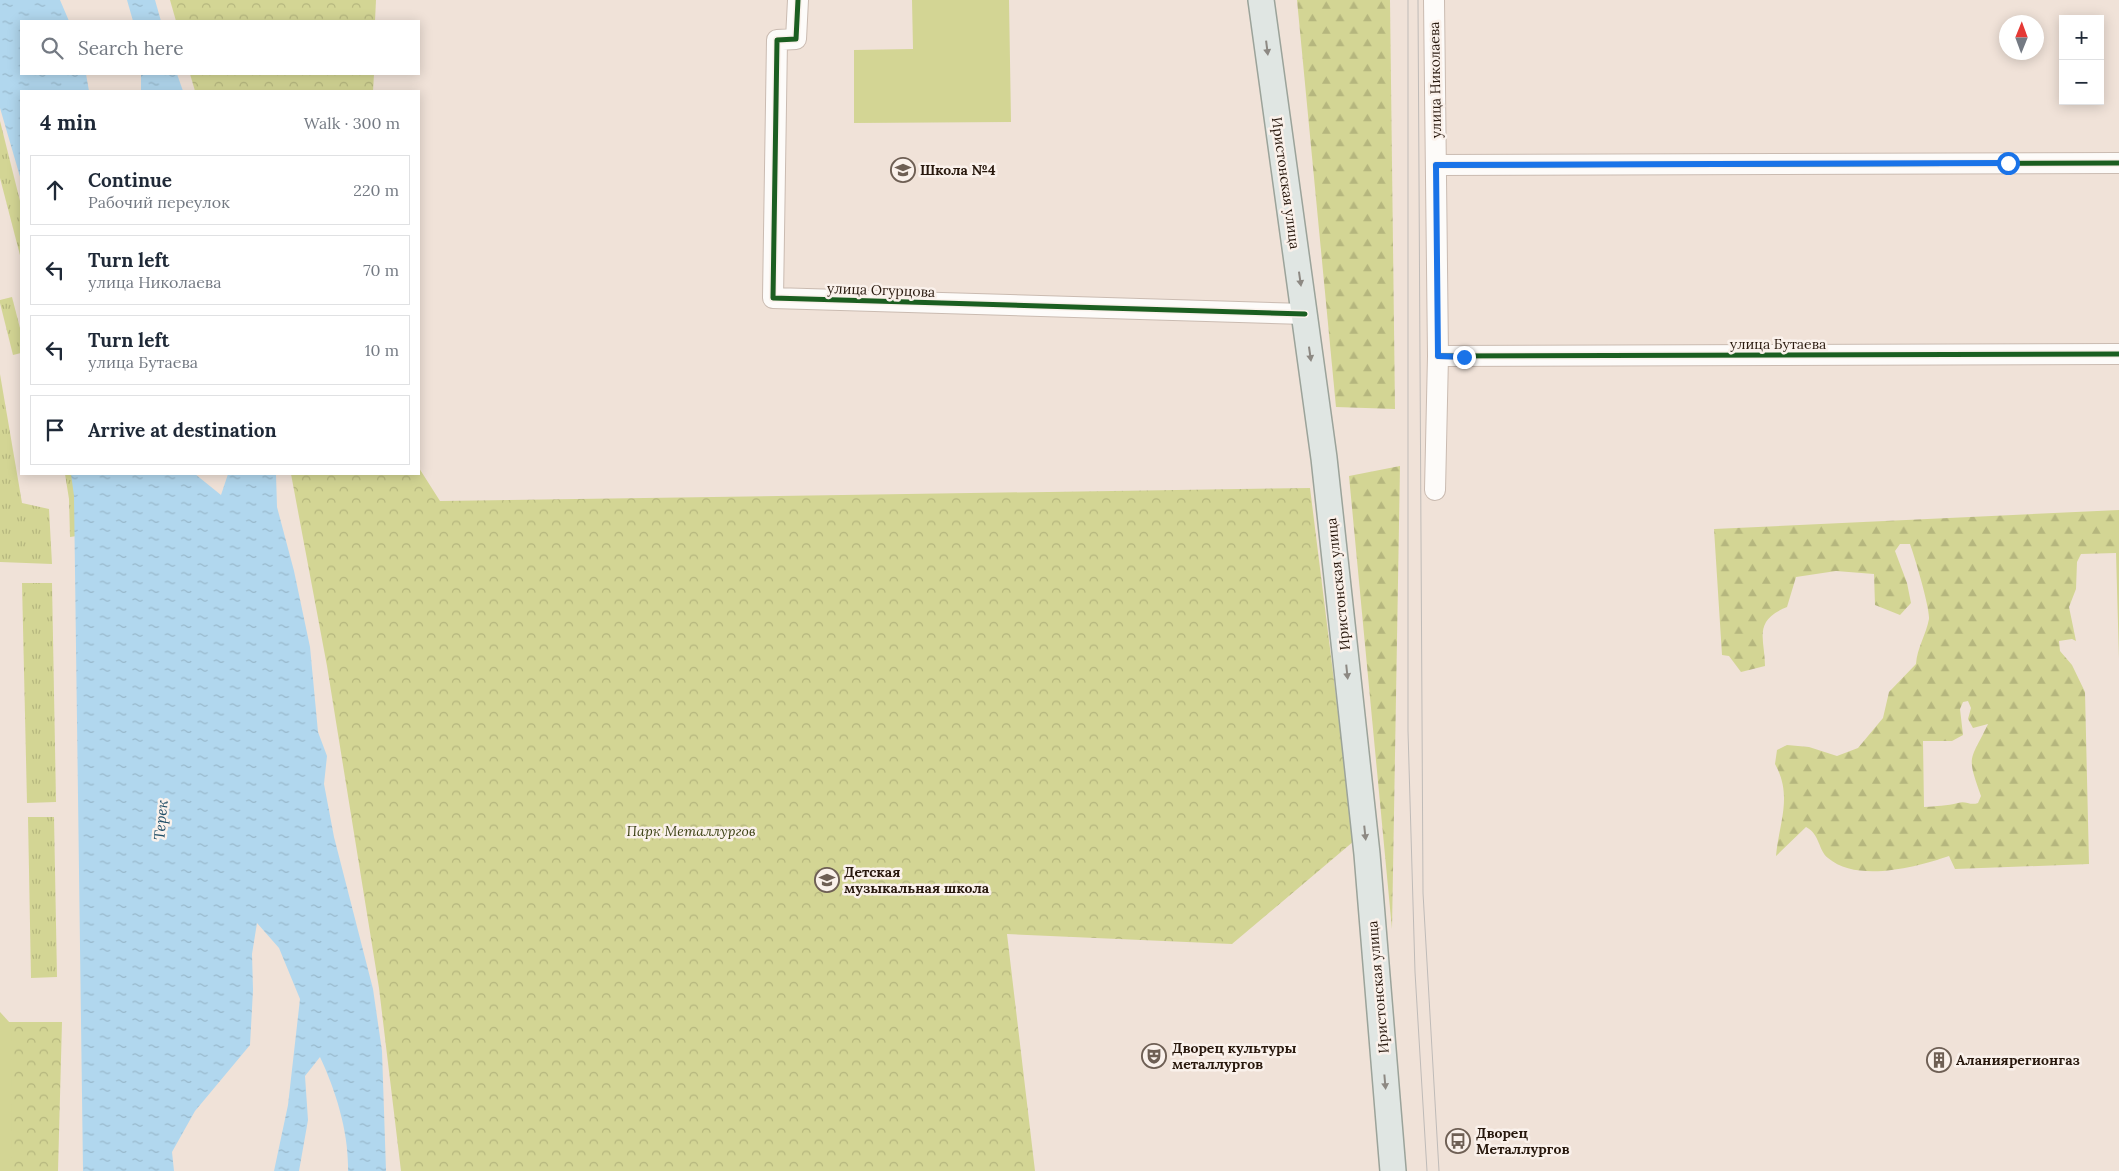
<!DOCTYPE html>
<meta charset="utf-8">
<style>
body{margin:0;font-family:Lora,serif;background:#f6f6f7;color:#1f2937}
.controls{position:absolute;right:15px;top:15px;display:grid;overflow:hidden;border-radius:0px;box-shadow:0 2px 12px #0003}
.controls button{width:45px;height:45px;display:grid;place-items:center;padding:0;border:0;border-bottom:1px solid #e0e1e3;background:#fff;color:#1f2937;font:25px sans-serif}
.compass{position:absolute;left:1999px;top:15px;width:45px;height:45px;border-radius:50%;background:#fff;box-shadow:0 2px 12px #0003;rotate:1deg}
.stop{position:absolute;width:15px;height:15px;margin:-11px;border:4px solid #1a73e8;border-radius:50%;background:#fff}
.stop.end{background:#1a73e8;border-color:#fff;box-shadow:0 1px 5px #0008}
.list{margin:0;padding:0;list-style:none}
h2{display:flex;justify-content:space-between;align-items:center;height:65px;margin:0;padding:0 20px;font-size:21px}
h2 small{font-size:16px;font-weight:400;color:#747a83}
.list li{display:grid;grid-template-columns:32px 1fr auto;gap:15px;align-items:center;box-sizing:border-box;height:70px;margin:0 10px 10px;padding:0 10px;border:1px solid #e0e1e3;border-radius:0px}
.list b{display:block;font-size:19px;white-space:nowrap}
.list p{margin:0;font-size:16px;white-space:nowrap;color:#747a83}
.list em{font-size:16px;font-style:normal;color:#747a83}
.icon{flex:none;width:28px;height:28px;fill:none;stroke:currentColor;stroke-width:2;stroke-linecap:round;stroke-linejoin:round}
.map{position:relative;flex:none;width:2119px;height:1171px;overflow:hidden}
.search{position:absolute;background:#fff;box-shadow:0 2px 12px #0003;left:20px;top:20px;width:400px;height:55px;display:flex;align-items:center;gap:12px;box-sizing:border-box;padding:0 18px;border-radius:0px;color:#747a83;font-size:19px}
.panel{position:absolute;background:#fff;box-shadow:0 2px 12px #0003;left:20px;top:90px;width:400px;height:385px;border-radius:0px}
.map>svg:first-child{display:block}
</style>
<div class="map">
<svg width="2119" height="1171" viewBox="0 0 2119 1171">
<defs>
<pattern id="grass-tufts" width="24" height="20" patternUnits="userSpaceOnUse" patternTransform="scale(1.25)"><rect width="24" height="20" fill="#d3d594"/><path d="M3 7l-1-3M5 7V3M7 7l1-3M15 17l-1-3M17 17v-4M19 17l1-3" fill="none" stroke="#b5b67e"/></pattern>
<pattern id="forest-firs" width="22" height="20" patternUnits="userSpaceOnUse" patternTransform="scale(1.25)"><rect width="22" height="20" fill="#d3d594"/><path d="M5 1l3.5 6h-7zM16 11l3.5 6h-7z" fill="#b5b67e"/></pattern>
<pattern id="park-crowns" width="20" height="18" patternUnits="userSpaceOnUse" patternTransform="scale(1.25)"><rect width="20" height="18" fill="#d3d594"/><path d="M2 6a3 3 0 1 1 6 0M12 15a3 3 0 1 1 6 0" fill="none" stroke="#b5b67e"/></pattern>
<pattern id="water-ripples" width="26" height="14" patternUnits="userSpaceOnUse" patternTransform="scale(1.25)"><rect width="26" height="14" fill="#b1d7ee"/><path d="M2 4q2-2 4 0t4 0M15 11q2-2 4 0t4 0" fill="none" stroke="#98b8cb"/></pattern>
</defs>
<rect width="100%" height="100%" fill="#f0e2d8"/>
<g fill="url(#grass-tufts)">
<path d="M0,121L21,205V259L0,178Z"/>
<path d="M12,297L21,332V353L13,355L0,303V300Z"/>
<path d="M0,374L22,503L49,509L52,564L0,562Z"/>
<path d="M65,474H83L90,534L70,537L69,499Z"/>
<path d="M22,583H52L56,802L27,803Z"/>
<path d="M28,817H54L57,977L31,978Z"/>
</g>
<g fill="url(#forest-firs)" fill-rule="evenodd">
<path d="M1297,0H1390L1395,409L1336,407Z"/>
<path d="M1400,466L1392,929L1349,476Z"/>
<path d="M2119,510V659L2116,553L2081,554L2077,562L2076,589L2069,607L2076,641L2072,639L2059,641L2060,651L2072,665L2085,692L2089,864L1955,869L1949,856C1917,867 1857,883 1828,858C1818,850 1820,834 1806,827L1776,856C1779,823 1793,796 1775,764L1777,750L1787,745L1809,747L1837,756L1858,748L1883,718L1889,692L1916,664C1917,648 1926,635 1929,619C1930,608 1915,558 1910,544H1900L1895,551L1907,583L1911,603L1900,615L1875,605L1874,574L1836,571L1796,577L1787,607C1752,621 1765,639 1765,666L1741,672L1729,656L1722,655L1714,529ZM1968,701L1971,708L1968,719L1973,728L1988,724C1970,762 1966,754 1981,796L1978,803C1970,806 1965,800 1958,803C1947,806 1936,806 1924,807L1923,741H1952L1963,735L1960,709L1963,702Z"/>
</g>
<g fill="url(#park-crowns)">
<path d="M170,0H376L375,21H176Z"/>
<path d="M190,74H374L373,91H195Z"/>
<path d="M419,468L440,501L1310,488L1354,841L1232,944L1007,934L1035,1171H401L379,988L327,666L291,474H419Z"/>
<path d="M0,1022H62L58,1171H0Z"/>
</g>
<g fill="#d3d594">
<path d="M912,0H1009L1011,122L854,123V50L913,49Z"/>
<path d="M0,1012L10,1023L11,1028L12,1171H0Z"/>
</g>
<g fill="url(#water-ripples)">
<path d="M0,0H60L69,21H21V74H86L89,91H21V180L0,108Z"/>
<path d="M127,0H155L161,21H133Z"/>
<path d="M141,74H177L183,91H141Z"/>
<path d="M71,474H195L221,495L228,474H276L277,507L294,571L310,647L318,732L327,756L324,784L334,837L373,989L382,1051L386,1171H348C349,1133 336,1091 320,1057L305,1076L308,1120L299,1171H274L288,1105L300,999L279,948L257,923L252,954L253,990L250,1045L195,1111L172,1152L174,1171H83L74,496Z"/>
</g>
<g fill="none" stroke-linecap="round" stroke-linejoin="round">
<defs>
<g id="minor">
<path d="M798,0L796,39L777,40L773,298L1305,314"/>
<path d="M1434,0L1438,356L1435,490"/>
<path d="M1436,165L2119,163"/>
<path d="M1438,356L2119,354"/>
</g>
<path id="major" d="M1261,0L1324,458L1367,854L1393,1171"/>
</defs>
<use href="#minor" stroke="#cabbb1" stroke-width="22"/>
<use href="#major" stroke="#9ba39a" stroke-width="28"/>
<use href="#minor" stroke="#fdfbf9" stroke-width="20"/>
<use href="#major" stroke="#e0e6e3" stroke-width="25"/>
<g stroke="#bfbbb8" stroke-width="1">
<path d="M1408,0V731L1415,972L1427,1171"/>
<path d="M1418,0L1423,893L1439,1171"/>
</g>
<defs>
<g id="cycleway">
<path d="M798,0L796,39L777,40L773,298L1305,314"/>
<path d="M1436,165L2119,163"/>
<path d="M1438,356L2119,354"/>
</g>
</defs>
<use href="#cycleway" stroke="#faf1eb" stroke-width="8"/>
<use href="#cycleway" stroke="#1b5e20" stroke-width="5"/>
</g>
<defs><path id="oneway-solid" d="M-6-.8H1V-3.2L6.5 0L1 3.2V.8H-6Z" transform="scale(1.25)"/></defs>
<g fill="#8d8983">
<use href="#oneway-solid" transform="translate(1267 48) rotate(83)"/>
<use href="#oneway-solid" transform="translate(1300 279) rotate(82)"/>
<use href="#oneway-solid" transform="translate(1310 354) rotate(82)"/>
<use href="#oneway-solid" transform="translate(1347 672) rotate(84)"/>
<use href="#oneway-solid" transform="translate(1365 833) rotate(84)"/>
<use href="#oneway-solid" transform="translate(1385 1082) rotate(85)"/>
</g>
<g fill="none" stroke-linecap="round" stroke-linejoin="round">
<path stroke="#1a73e8" stroke-width="6" d="M1464,357L1438,356L1436,165L2008,163"/>
</g>
<defs>
<symbol id="school-ring" viewBox="-11 -11 22 22"><circle r="9.5" fill="#faf1eb" stroke="#6e5f54" stroke-width="1.5"/><path d="M0-5L7-2L0 1L-7-2ZM-4 1L0 2.5L4 1V4Q0 6-4 4Z" fill="#6e5f54"/></symbol>
<symbol id="theatre-ring" viewBox="-11 -11 22 22"><circle r="9.5" fill="#faf1eb" stroke="#6e5f54" stroke-width="1.5"/><path d="M-5-5.5Q0-4 5-5.5V0Q5 5 0 6Q-5 5-5 0ZM-3.3-2.5H-1v1.5H-3.3ZM1-2.5H3.3v1.5H1ZM-2.8 1Q0 5.5 2.8 1Z" fill="#6e5f54"/></symbol>
<symbol id="building-ring" viewBox="-11 -11 22 22"><circle r="9.5" fill="#faf1eb" stroke="#6e5f54" stroke-width="1.5"/><path d="M-4-6H4V6H1V3H-1V6H-4ZM-2.5-4.3h1.7v1.8h-1.7ZM.8-4.3h1.7v1.8H.8ZM-2.5-1h1.7V.8h-1.7ZM.8-1h1.7V.8H.8Z" fill="#6e5f54"/></symbol>
<symbol id="bus-ring" viewBox="-11 -11 22 22"><circle r="9.5" fill="#faf1eb" stroke="#6e5f54" stroke-width="1.5"/><path d="M-5-6H5V4H4V6H2V4H-2V6H-4V4H-5ZM-3.5-4V0h7V-4ZM-3.5 1.2v1.5H-2V1.2ZM2 1.2v1.5H3.5V1.2Z" fill="#6e5f54"/></symbol>
</defs>
<g fill-rule="evenodd">
<use href="#school-ring" x="889" y="156" width="28" height="28"/>
<use href="#school-ring" x="813" y="866" width="28" height="28"/>
<use href="#theatre-ring" x="1140" y="1042" width="28" height="28"/>
<use href="#building-ring" x="1925" y="1046" width="28" height="28"/>
<use href="#bus-ring" x="1444" y="1127" width="28" height="28"/>
</g>
<g text-anchor="middle" stroke-width="5" stroke-linejoin="round" paint-order="stroke">
<g font-size="14" fill="#28180d" stroke="#faf1eb">
<text transform="translate(1435 80) rotate(-91)" y="5">улица Николаева</text>
<text transform="translate(1286 183) rotate(82)" y="5">Иристонская улица</text>
<text transform="translate(881 290) rotate(2)" y="5">улица Огурцова</text>
<text x="1778" y="349">улица Бутаева</text>
<text transform="translate(1338 584) rotate(-96)" y="5">Иристонская улица</text>
<text transform="translate(1378 987) rotate(-95)" y="5">Иристонская улица</text>
</g>
<g font-size="14" font-weight="bold" fill="#28180d" stroke="#faf1eb" text-anchor="start">
<text x="920" y="175">Школа №4</text>
<text x="844" y="877">Детская<tspan x="844" dy="16">музыкальная школа</tspan></text>
<text x="1172" y="1053">Дворец культуры<tspan x="1172" dy="16">металлургов</tspan></text>
<text x="1956" y="1065">Аланиярегионгаз</text>
<text x="1476" y="1138">Дворец<tspan x="1476" dy="16">Металлургов</tspan></text>
</g>
<g font-size="14" font-style="italic" fill="#3b4013" stroke="#faf1eb">
<text x="691" y="836">Парк Металлургов</text>
</g>
<g font-size="15" font-style="italic" fill="#204e67" stroke="#faf1eb">
<text transform="translate(161 820) rotate(-85)" y="5">Терек</text>
</g>
</g>
</svg>
<div class="controls">
<button>+</button>
<button>−</button>
</div>
<svg class="compass" viewBox="-18 -18 36 36"><path d="M0-13l5 13h-10z" fill="#e53935"/><path d="M0 13l5-13h-10z" fill="#747a83"/></svg>
<div class="stop" style="left:2008px;top:163px"></div>
<div class="stop end" style="left:1464px;top:357px"></div>
<div class="search"><svg class="icon" aria-label="search" viewBox="0 0 24 24"><circle cx="10" cy="10" r="6"/><path d="M15 15l6 6"/></svg>Search here</div>
<section class="panel">
<h2>4 min<small>Walk · 300 m</small></h2>
<ul class="list">
<li><svg class="icon" aria-label="ahead" viewBox="0 0 24 24"><path d="M12 20V5M6 11l6-6 6 6"/></svg><div><b>Continue</b><p>Рабочий переулок</p></div><em>220 m</em></li>
<li><svg class="icon" aria-label="left" viewBox="0 0 24 24"><path d="M17 20v-9H6M10 6l-5 5 5 5"/></svg><div><b>Turn left</b><p>улица Николаева</p></div><em>70 m</em></li>
<li><svg class="icon" aria-label="left" viewBox="0 0 24 24"><path d="M17 20v-9H6M10 6l-5 5 5 5"/></svg><div><b>Turn left</b><p>улица Бутаева</p></div><em>10 m</em></li>
<li><svg class="icon" aria-label="arrive" viewBox="0 0 24 24"><path d="M6 21V4h12l-3 4 3 4H6"/></svg><div><b>Arrive at destination</b></div></li>
</ul>
</section>
</div>
